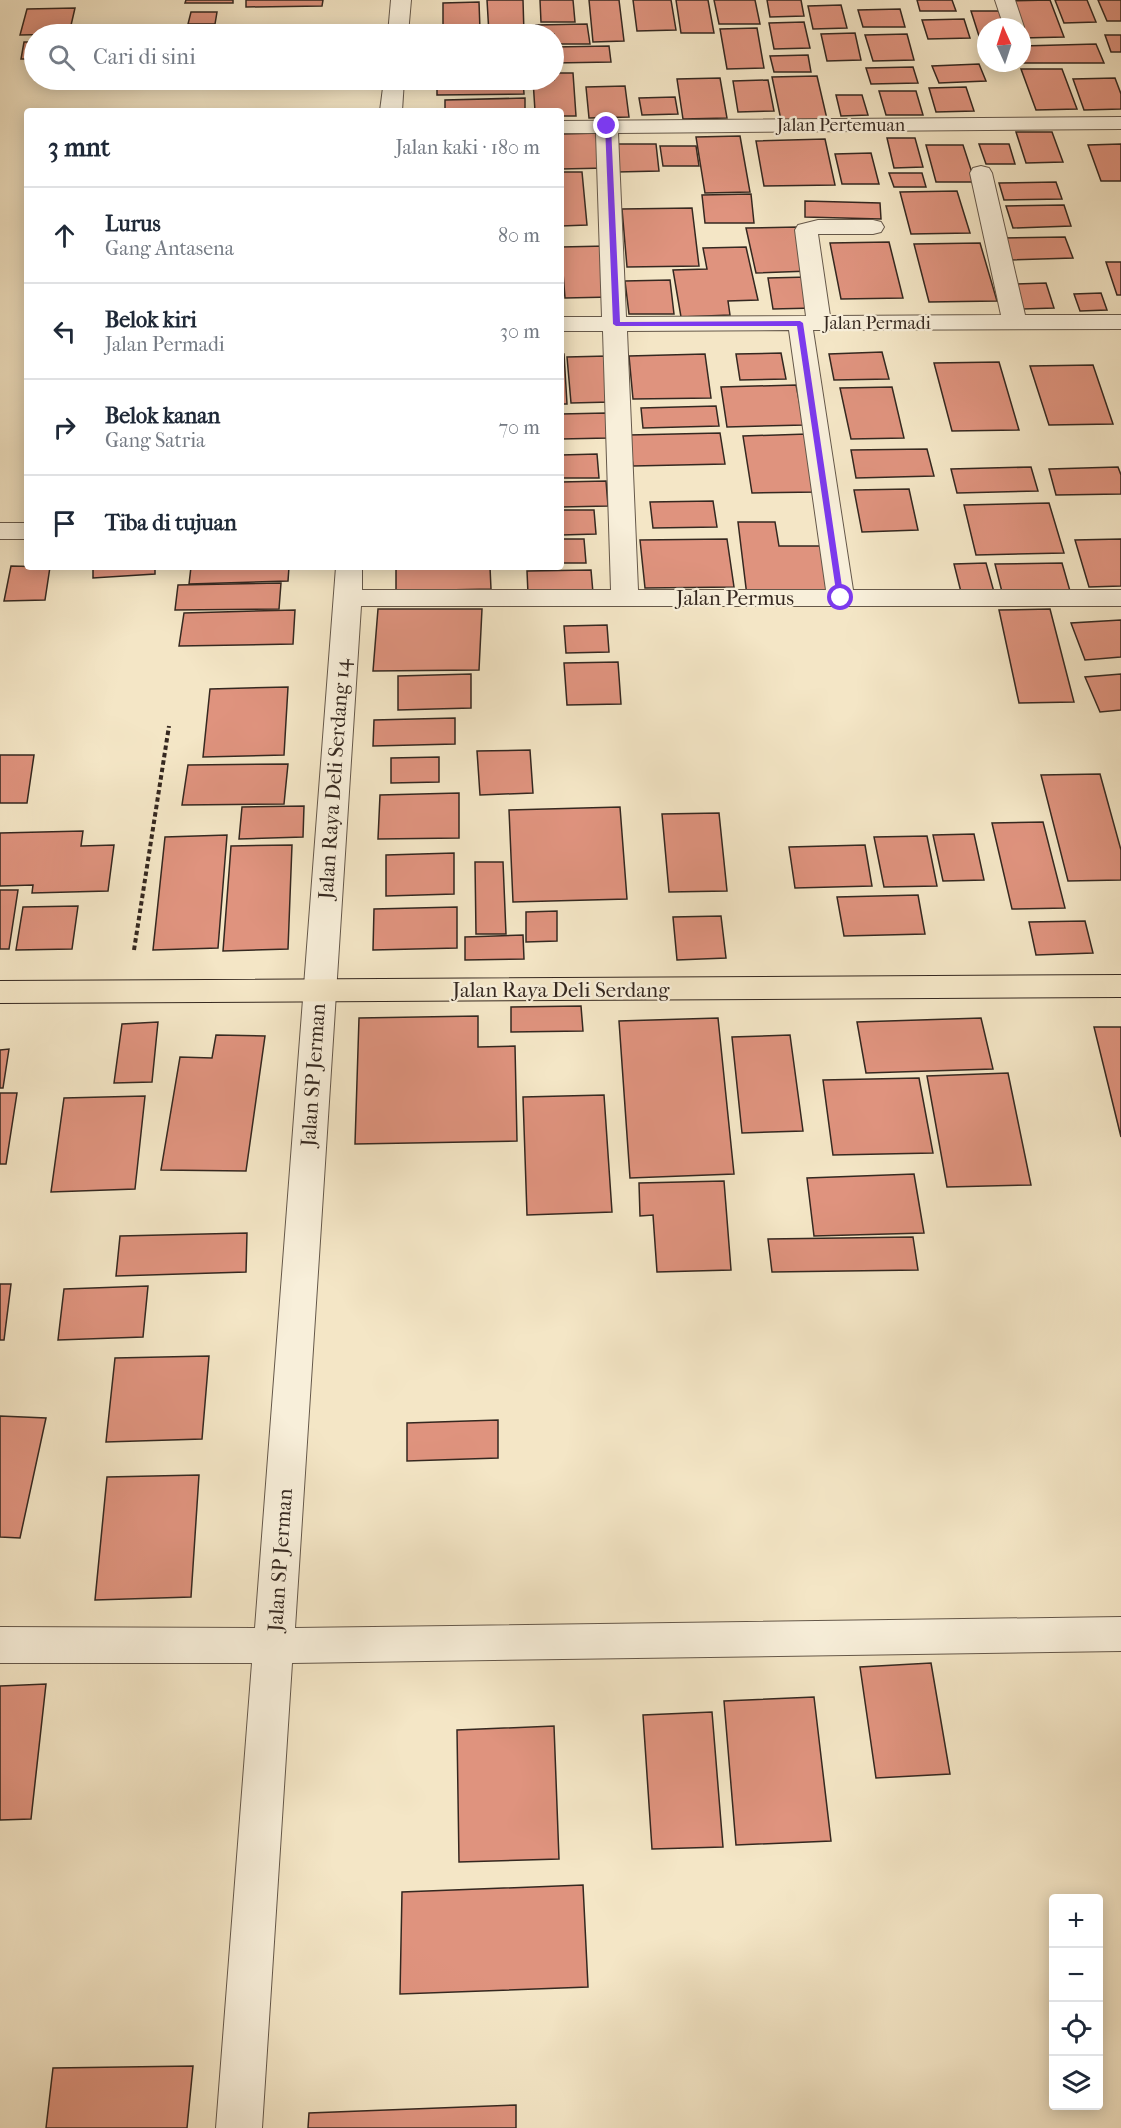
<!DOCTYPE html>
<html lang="id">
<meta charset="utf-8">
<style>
body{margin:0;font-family:"IM FELL French Canon",serif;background:#f6f6f7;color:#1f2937}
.controls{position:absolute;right:18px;bottom:18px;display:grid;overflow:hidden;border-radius:6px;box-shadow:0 3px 15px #0003}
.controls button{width:54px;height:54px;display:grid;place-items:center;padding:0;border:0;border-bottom:2px solid #e0e1e3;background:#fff;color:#1f2937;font:30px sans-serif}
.compass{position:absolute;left:977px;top:18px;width:54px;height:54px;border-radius:50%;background:#fff;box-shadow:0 3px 15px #0003;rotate:357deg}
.stop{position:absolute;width:18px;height:18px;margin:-14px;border:4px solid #7c3aed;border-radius:50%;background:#fff}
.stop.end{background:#7c3aed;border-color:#fff;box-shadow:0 2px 6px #0008}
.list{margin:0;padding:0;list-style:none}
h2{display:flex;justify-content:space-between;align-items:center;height:78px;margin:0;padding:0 24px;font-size:26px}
h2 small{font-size:20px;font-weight:400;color:#747a83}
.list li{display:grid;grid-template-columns:39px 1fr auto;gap:18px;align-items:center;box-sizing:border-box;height:96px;padding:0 24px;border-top:2px solid #e0e1e3}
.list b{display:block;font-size:22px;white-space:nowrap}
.list p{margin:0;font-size:20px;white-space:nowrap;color:#747a83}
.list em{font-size:20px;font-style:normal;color:#747a83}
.icon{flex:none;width:33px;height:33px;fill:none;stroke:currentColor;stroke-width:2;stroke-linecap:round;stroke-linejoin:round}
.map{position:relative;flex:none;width:1121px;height:2128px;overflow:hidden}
.search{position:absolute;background:#fff;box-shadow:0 3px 15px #0003;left:24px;top:24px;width:540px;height:66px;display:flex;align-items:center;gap:15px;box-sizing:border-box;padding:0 21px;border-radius:33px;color:#747a83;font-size:22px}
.panel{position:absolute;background:#fff;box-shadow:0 3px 15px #0003;left:24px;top:108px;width:540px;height:462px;border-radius:6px}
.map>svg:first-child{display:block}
</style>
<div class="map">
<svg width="1121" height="2128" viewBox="0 0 1121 2128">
<rect width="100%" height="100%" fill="#f4e6c6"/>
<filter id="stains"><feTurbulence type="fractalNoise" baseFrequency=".00333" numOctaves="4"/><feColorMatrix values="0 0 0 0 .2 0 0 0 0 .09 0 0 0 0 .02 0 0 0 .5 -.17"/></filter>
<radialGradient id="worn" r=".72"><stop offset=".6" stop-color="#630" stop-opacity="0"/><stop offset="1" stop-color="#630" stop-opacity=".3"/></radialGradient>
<g fill="#df937e" stroke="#352820" stroke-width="1.5">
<path d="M186,0H233V3H185Z"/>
<path d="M246,0H323L322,6L246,7Z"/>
<path d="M487,0H523L524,34H489Z"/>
<path d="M540,0H573L575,22H541Z"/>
<path d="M589,0H619L624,41L593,42Z"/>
<path d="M633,0H671L676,30L637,31Z"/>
<path d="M676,0H708L714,33H681Z"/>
<path d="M714,0H755L760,24H719Z"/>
<path d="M767,0H801L804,16L770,17Z"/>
<path d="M917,0H952L956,11H920Z"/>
<path d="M1050,0L1064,37L1022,38V27H1017L1008,1Z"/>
<path d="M1055,0H1087L1096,22L1064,23Z"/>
<path d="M1098,0H1121V21H1107Z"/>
<path d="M479,2L480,30H443V3Z"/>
<path d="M841,5L847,28L813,29L808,6Z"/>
<path d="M75,8L69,34L20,35L27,9Z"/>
<path d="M900,9L905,27H863L858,10Z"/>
<path d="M971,11H1000L1006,27H986V36H979Z"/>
<path d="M191,12H217L215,24H188Z"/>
<path d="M964,19L970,38L928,39L922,20Z"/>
<path d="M804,22L810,48L774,49L769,23Z"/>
<path d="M587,24L590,44H554V34H537L536,25Z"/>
<path d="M757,28L764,68L727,69L720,29Z"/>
<rect x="227" y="30" width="24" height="4"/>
<path d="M855,33L861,60L827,61L821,34Z"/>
<path d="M907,34L914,60L873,61L865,35Z"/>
<path d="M1105,35H1121V52H1111Z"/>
<path d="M24,42H34V59H21Z"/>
<path d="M1096,44L1104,63H1021L1022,46Z"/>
<path d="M609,46L611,62L554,63V47Z"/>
<path d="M808,55L811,72H774L770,56Z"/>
<path d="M979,64L986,81L939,83L932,66Z"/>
<path d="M913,67L918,83L871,84L866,68Z"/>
<path d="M1021,69H1062L1077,109L1036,110Z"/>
<path d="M554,73H573L576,116H561V111H535L533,80H554Z"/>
<path d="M817,76L827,119L781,120L772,77Z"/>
<path d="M720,78L727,118L683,119L677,79Z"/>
<path d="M1115,78L1121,94V109L1084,110L1073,79Z"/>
<path d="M437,80H523L524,94L437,95Z"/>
<path d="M768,80L774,111L738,112L733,81Z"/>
<path d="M625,86L629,117L589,118L586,87Z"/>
<path d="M966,87L974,111L936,112L929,88Z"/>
<path d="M879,91H916L923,115H886Z"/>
<path d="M836,95H862L868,115L841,116Z"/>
<path d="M675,97L678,114L642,115L639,98Z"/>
<path d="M525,98V111H445V100Z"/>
<path d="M1016,132H1052L1063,162L1026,163Z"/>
<path d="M603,133L606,168L561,169V134Z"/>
<path d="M740,136L750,192L705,193L696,137Z"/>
<path d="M887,138H915L923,167L894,168Z"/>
<path d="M825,139L835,185L764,186L756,141Z"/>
<path d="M614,144H656L659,171L617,172Z"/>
<path d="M979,144H1009L1015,164H986Z"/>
<path d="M1121,144V181H1101L1088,145Z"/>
<path d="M926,145H963L975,182H936Z"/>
<path d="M660,146H696L699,166H663Z"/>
<path d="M871,153L879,184H842L835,154Z"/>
<path d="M561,172H582L587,225L561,226Z"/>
<path d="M889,173H922L926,187H894Z"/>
<path d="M1056,182L1062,199L1004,200L999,183Z"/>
<path d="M957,191L970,233L911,234L900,192Z"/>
<path d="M751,194L754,223H705L702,195Z"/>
<path d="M805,201L880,203L881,219L805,217Z"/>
<path d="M1064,205L1071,226L1013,228L1006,206Z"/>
<path d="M692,208L699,266L627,267L622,209Z"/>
<path d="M798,227L809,271L756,273L746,228Z"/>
<path d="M1065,237L1073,258L1010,260L1003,238Z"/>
<path d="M889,242L903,298L841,299L830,243Z"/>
<path d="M980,243L997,301L929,302L914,244Z"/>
<path d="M606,246L612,297L565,298L561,247Z"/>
<path d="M746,247L758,300L728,301L730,315L681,317L673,270L707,269L703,248Z"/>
<path d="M1106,262H1121V295H1117Z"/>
<path d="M809,277L814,308L773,309L768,278Z"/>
<path d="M670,280L674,314H629L625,281Z"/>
<path d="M1046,283L1054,308L1022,309L1014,284Z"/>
<path d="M1101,293L1107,310L1080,311L1074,294Z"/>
<path d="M882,352L889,379L834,380L829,354Z"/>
<path d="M781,353L786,379L740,380L736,354Z"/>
<path d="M561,354H564L567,404H561Z"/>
<path d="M705,354L711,398L633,399L629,356Z"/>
<path d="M607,356L611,402L571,403L567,357Z"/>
<path d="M999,362L1019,430L952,431L934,363Z"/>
<path d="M1093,365L1113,424L1049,425L1030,366Z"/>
<path d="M796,385L804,425L727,427L721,387Z"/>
<path d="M892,387L904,438L851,439L840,388Z"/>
<path d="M716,406L719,426L643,428L641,408Z"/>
<path d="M606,413L608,438L561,439V414Z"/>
<path d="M720,433L725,464L633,466L629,435Z"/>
<path d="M807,434L817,492L752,493L743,436Z"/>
<path d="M927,449L934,476L856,478L851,450Z"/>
<path d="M597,454L599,478H561V455Z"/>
<path d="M1031,467L1038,491L957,493L951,469Z"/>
<path d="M1118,467L1121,475V494L1056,495L1049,469Z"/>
<path d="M606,481L608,506L561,507V482Z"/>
<path d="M909,489L918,530L862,532L854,490Z"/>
<path d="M713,501L717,527L653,528L650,502Z"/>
<path d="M1049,503L1064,553L976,555L964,505Z"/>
<path d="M561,510H594L596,534L561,535Z"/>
<path d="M738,522H775L779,546H830L838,595L747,596Z"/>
<path d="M561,539H584L586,563H561Z"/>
<path d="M727,539L734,587L645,588L640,540Z"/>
<path d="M1121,539V586L1089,587L1075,540Z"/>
<path d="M986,563L994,592H961L954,564Z"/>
<path d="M1062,563L1070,591L1002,592L995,564Z"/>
<path d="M11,566L50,567L45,600L4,601Z"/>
<path d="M93,567H155V574L93,578Z"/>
<path d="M191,567H289L288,581L189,584Z"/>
<path d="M396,567H490L491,589L396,591Z"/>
<path d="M591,570L593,593L528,594L527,571Z"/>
<path d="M281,583L279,609L175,610L178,585Z"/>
<path d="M378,609H482L479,670L373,671Z"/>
<path d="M1050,609L1074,702L1019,703L999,610Z"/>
<path d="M295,610L293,644L179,646L184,613Z"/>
<path d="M1121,620V657L1085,660L1071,623Z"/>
<path d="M607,625L609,652L566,653L564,626Z"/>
<path d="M618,662L621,704L567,705L564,663Z"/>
<path d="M471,674V708L398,710V676Z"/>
<path d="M1121,674V710L1100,712L1085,677Z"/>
<path d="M288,687L284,755L203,757L210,689Z"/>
<path d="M455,718V744L373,746L374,720Z"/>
<path d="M530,750L533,793L480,795L477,751Z"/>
<path d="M0,755H34L27,803H0Z"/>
<path d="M439,757V782L391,783V758Z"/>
<path d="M288,764L284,804L182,805L188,765Z"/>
<path d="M1100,774L1121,850V880L1068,881L1041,775Z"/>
<path d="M459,793V838L378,839L380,795Z"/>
<path d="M304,806L303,837L239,839L242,807Z"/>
<path d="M620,807L627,899L513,902L509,810Z"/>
<path d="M719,813L727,891L669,892L662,814Z"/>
<path d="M1043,822L1065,908L1012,909L992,823Z"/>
<path d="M83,831L81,846L114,845L108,891L32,893L33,885L0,886V833Z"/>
<path d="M974,834L984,880L943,881L933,835Z"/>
<path d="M227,835L218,948L153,950L165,837Z"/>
<path d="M927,836L937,886L884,887L874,837Z"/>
<path d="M292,845L288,949L223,951L231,846Z"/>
<path d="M865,845L872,886L795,888L789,847Z"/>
<path d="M454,853V894L386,896V855Z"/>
<path d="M475,862H503L506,934H476Z"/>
<path d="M0,890H18L9,949H0Z"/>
<path d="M918,895L925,934L844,936L837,897Z"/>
<path d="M78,906L72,949L16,950L23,907Z"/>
<path d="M457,907V948L373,950L374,909Z"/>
<path d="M557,911V941L526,942V912Z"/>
<path d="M721,916L726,958L677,960L673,917Z"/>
<path d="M1085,921L1093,953L1036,955L1029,922Z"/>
<path d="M523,935L524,959L465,960V937Z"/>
<path d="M581,1006L583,1031L511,1032V1007Z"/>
<path d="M478,1016V1047L515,1046L517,1141L355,1144L359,1018Z"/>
<path d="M718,1018L734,1174L630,1178L619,1021Z"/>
<path d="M981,1018L993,1069L866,1073L857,1022Z"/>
<path d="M158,1022L152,1082L114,1083L122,1024Z"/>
<path d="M1094,1027H1121V1137Z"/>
<path d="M216,1035L265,1036L246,1171L161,1170L180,1057L212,1058Z"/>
<path d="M790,1035L803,1131L742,1133L732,1037Z"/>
<path d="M9,1049L3,1088H0V1050Z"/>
<path d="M1008,1073L1031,1185L947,1187L927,1076Z"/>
<path d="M919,1078L933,1153L833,1155L823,1080Z"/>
<path d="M0,1093H17L6,1164H0Z"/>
<path d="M604,1095L612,1212L527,1215L523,1097Z"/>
<path d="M145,1096L135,1189L51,1192L64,1098Z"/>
<path d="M914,1174L924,1233L814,1236L807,1178Z"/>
<path d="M724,1181L731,1270L657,1272L653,1215L640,1216L639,1183Z"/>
<path d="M247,1233L246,1272L116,1276L120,1236Z"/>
<path d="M913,1237L918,1270L772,1272L768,1239Z"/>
<path d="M0,1284H11L4,1340H0Z"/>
<path d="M148,1286L143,1337L58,1340L64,1289Z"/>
<path d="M209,1356L202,1439L106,1442L115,1358Z"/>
<path d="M0,1416L46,1418L20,1538L0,1537Z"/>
<path d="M498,1420V1458L407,1461V1423Z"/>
<path d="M199,1475L191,1597L95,1600L107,1477Z"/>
<path d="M931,1663L950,1774L876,1778L860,1667Z"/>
<path d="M46,1684L31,1819L0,1820V1686Z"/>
<path d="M814,1697L831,1841L736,1845L724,1701Z"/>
<path d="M712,1712L723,1847L652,1849L643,1715Z"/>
<path d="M554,1726L559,1859L459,1862L457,1730Z"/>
<path d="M583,1885L588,1987L400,1994L402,1892Z"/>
<path d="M193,2066L187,2128H46L53,2068Z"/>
<path d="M516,2105V2128H308L309,2113Z"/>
</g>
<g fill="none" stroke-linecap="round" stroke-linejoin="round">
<defs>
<g id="minor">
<path d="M391,0H411L408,34H388Z"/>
<path d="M995,0H1015L1024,27L1022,30V27H1004Z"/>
<path d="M384,80H404L402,111H380Z"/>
<path d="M1121,117V129L618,133L626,317L806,316L795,230L798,225L818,220H873L881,222L884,227L881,232L873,234H818L830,316L1001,315L970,173L973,168L981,166L989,168L992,173L1025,315H1121V329L813,330L853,590H1121V606H361L295,1628L1121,1617V1651L292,1663L262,2128H216L252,1663H0V1627L255,1628L336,567H362V590H611L603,331H561V317H602L596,133H561V121ZM789,330L826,590H638L627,331Z"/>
<rect x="0" y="523" width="27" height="16"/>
</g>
<path id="major" d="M1121,975V997L0,1003V981Z"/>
</defs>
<use href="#minor" stroke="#65584a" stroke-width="2"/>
<use href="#major" stroke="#352820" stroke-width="2"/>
<path stroke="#352820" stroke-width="4" stroke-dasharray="4.5 3" stroke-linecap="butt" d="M134,950L169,726"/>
<use href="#minor" fill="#f8efda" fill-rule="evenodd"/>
<use href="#major" fill="#f4e6c6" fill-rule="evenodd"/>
</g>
<path fill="#7c3aed" d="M605,125L611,126L620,322L800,321L803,323L844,600L837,598L797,326H616L613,324Z"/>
<g text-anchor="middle" stroke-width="4.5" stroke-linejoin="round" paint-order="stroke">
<g font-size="18" fill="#352820" stroke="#f8efda">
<text x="841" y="131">Jalan Pertemuan</text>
<text x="877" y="329">Jalan Permadi</text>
</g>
<g font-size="21" fill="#352820" stroke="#f8efda">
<text x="735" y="605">Jalan Permus</text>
<text transform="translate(334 779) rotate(-86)" y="7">Jalan Raya Deli Serdang 14</text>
<text x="561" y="997">Jalan Raya Deli Serdang</text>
<text transform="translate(313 1075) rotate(-86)" y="7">Jalan SP Jerman</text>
<text transform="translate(280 1560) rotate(-86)" y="7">Jalan SP Jerman</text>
</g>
</g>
<rect width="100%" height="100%" filter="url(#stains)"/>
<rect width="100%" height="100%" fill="url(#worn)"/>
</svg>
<div class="controls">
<button>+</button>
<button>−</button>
<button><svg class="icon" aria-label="locate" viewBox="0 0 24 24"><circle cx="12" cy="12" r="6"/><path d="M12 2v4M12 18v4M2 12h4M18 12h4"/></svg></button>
<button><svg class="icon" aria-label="layers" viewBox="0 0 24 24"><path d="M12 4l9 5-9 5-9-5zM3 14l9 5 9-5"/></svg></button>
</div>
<svg class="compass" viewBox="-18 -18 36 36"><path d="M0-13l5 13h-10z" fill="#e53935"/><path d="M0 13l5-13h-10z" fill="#747a83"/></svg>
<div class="stop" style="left:841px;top:598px"></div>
<div class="stop end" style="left:607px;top:126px"></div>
<div class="search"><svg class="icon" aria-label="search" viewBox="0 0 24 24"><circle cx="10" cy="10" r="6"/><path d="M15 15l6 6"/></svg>Cari di sini</div>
<section class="panel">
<h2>3 mnt<small>Jalan kaki · 180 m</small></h2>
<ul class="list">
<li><svg class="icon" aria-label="ahead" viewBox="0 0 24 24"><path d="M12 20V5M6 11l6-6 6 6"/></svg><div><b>Lurus</b><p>Gang Antasena</p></div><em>80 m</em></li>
<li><svg class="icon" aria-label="left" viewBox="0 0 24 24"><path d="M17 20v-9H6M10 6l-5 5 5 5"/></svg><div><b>Belok kiri</b><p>Jalan Permadi</p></div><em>30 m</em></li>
<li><svg class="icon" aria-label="right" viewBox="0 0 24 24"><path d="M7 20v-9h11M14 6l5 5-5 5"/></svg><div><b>Belok kanan</b><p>Gang Satria</p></div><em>70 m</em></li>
<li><svg class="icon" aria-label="arrive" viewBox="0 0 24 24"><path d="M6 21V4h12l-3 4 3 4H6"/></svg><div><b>Tiba di tujuan</b></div></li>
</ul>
</section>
</div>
